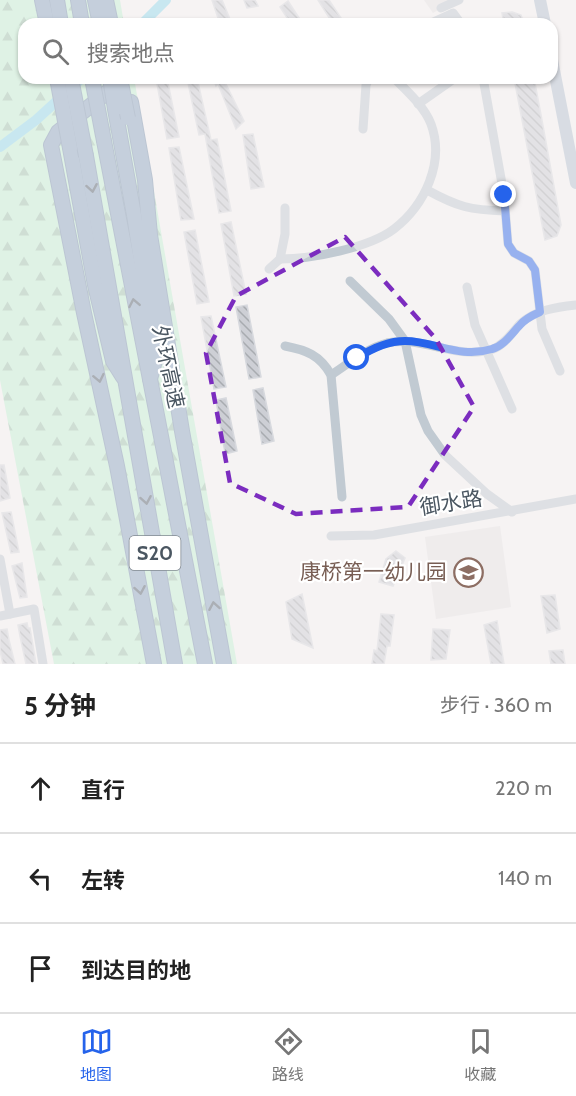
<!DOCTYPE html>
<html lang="zh">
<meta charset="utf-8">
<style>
body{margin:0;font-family:Cabin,"Noto Sans SC",sans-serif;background:#f6f6f6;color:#222}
.stop{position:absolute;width:18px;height:18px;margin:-14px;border:4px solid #2563eb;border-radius:50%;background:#fff}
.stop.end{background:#2563eb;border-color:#fff;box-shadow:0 2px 6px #0008}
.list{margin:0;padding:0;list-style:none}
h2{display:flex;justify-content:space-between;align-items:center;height:78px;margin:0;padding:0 24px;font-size:26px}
h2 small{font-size:20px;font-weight:400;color:#767676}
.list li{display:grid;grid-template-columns:39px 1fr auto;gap:18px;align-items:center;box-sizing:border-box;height:90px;padding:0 24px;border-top:2px solid #e0e0e0}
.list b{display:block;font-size:22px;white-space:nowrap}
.list em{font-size:20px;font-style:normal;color:#767676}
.icon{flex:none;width:33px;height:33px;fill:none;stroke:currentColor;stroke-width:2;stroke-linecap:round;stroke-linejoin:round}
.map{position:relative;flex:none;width:576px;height:664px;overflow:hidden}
.search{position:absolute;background:#fff;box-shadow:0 2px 4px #0004;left:18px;right:18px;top:18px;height:66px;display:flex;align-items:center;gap:15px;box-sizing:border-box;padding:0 21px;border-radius:18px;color:#767676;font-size:22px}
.sheet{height:348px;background:#fff}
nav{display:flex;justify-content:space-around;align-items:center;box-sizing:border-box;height:84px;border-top:2px solid #e0e0e0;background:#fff;font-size:16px;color:#767676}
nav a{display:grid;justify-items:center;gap:3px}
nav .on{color:#2563eb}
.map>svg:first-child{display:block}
</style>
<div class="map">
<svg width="576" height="664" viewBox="0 0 576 664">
<defs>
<pattern id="forest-firs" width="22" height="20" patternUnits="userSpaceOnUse" patternTransform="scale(1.5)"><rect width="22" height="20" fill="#c3f1d5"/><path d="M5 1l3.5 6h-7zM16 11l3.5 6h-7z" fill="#a0c6b0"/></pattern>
<pattern id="building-back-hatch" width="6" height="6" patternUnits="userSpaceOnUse" patternTransform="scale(1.5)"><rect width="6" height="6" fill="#cdcfd5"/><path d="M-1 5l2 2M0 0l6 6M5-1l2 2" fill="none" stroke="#a8abb0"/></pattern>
</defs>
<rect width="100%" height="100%" fill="#f5f3f3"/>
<g fill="#e6e4e5">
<path d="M424,0H455L433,13Z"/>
<path d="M500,526L511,607L436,619L425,537Z"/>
</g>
<path fill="url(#forest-firs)" d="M0,0H120L124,24H24V78H134L237,664H54L0,380Z"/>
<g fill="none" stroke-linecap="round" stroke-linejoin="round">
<g stroke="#90daee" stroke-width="10">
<path d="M142,24L166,0"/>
<path d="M0,147L36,120L82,78"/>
</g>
</g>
<g fill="url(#building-back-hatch)" stroke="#d7d9de" stroke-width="1.5">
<path d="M212,0H222L232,24H220Z"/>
<path d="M244,0H255L258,6L247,8Z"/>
<path d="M318,0H329L345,24H333Z"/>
<path d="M288,1L303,24H291L280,7Z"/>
<path d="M512,12L521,15L524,24H504L502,13Z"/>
<path d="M156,78H167L179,137L167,139Z"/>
<path d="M187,78H197L211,140L217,139L231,211L219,213L205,134L199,135Z"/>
<path d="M213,78H223L244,121L236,129L218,84L216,86Z"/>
<path d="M514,78H534L541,115L561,225L557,236L545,240Z"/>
<path d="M253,134L264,187L251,189L243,135Z"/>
<path d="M179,147L194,219L181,220L169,148Z"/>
<path d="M231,222L246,294L234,296L221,224Z"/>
<path d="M195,230L209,302L197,304L184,232Z"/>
<path d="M247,305L261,377L249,379L236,307Z"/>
<path d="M211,316L226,387L214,389L201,317Z"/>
<path d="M263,388L274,441L262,444L253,390Z"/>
<path d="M226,398L237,451L225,454L216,400Z"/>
<path d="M0,465H4L10,498L0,501Z"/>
<path d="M11,512L19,552L11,553L2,513Z"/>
<path d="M396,551L405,558L393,586L379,582L386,559Z"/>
<path d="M22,563L27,597L20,598L12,566Z"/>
<path d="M302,594L313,648L292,639L286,602Z"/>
<path d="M555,595L560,629L547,633L541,596Z"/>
<path d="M381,614L394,615L390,646H387L384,664H372L374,650L377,651Z"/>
<path d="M497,621L501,646L504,664H491L484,625Z"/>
<path d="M27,623L28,628H30L36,664H26L20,636L18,625Z"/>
<path d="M7,629L9,640L15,664H3L0,651V630Z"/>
<path d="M433,629L450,630L446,659L431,660Z"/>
<path d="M563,650L565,664H551L549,651Z"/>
</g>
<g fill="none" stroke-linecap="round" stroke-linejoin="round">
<defs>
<g id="highway">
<path d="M42,0L47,24"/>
<path d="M57,0L61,24"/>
<path d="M78,0L82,24"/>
<path d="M95,0L100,24"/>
<path d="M106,0L111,24"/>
<path d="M120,88L111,89L58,132L51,145L84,313L117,466L154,664"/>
<path d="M131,102L145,180L150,235L182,431L224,664"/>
<path d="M115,109L134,215L156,357L150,379"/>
<path d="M104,141L205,664"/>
<path d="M70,148L95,285L113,361L123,377"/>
<path d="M86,156L175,664"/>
</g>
</defs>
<use href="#highway" stroke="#7690ad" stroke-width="16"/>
<g stroke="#c1cad2" stroke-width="9">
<path d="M441,8L459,0"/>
<path d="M429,24L453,13L461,24"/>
<path d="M483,78L504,195L508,244L514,253L529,261L535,270L542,329L560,371"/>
<path d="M418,104L455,78"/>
<path d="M363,129L366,85L369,78"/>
<path d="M427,190C458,207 470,210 505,211"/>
<path d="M280,259C311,259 369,248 394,229C425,205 445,162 431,124C424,106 407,91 394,78"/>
<path d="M269,269L280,259L285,234V208"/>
<path d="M350,281L389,319L405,341L421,415L428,431L445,455L487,494L512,512"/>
<path d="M467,287L475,325L512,409"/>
<path d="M285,346C306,350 320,355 331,375L342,497"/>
<path d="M331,375C348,364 367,348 387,343C423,335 457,361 493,349C504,345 512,333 520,324C535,310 557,307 576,305"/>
<path d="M331,536L374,535L576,499"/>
<path d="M0,559L10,614"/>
<path d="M0,616L34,609L43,664"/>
</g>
<g stroke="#b3c2d1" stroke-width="12">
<path d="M540,0L545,24"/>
<path d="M552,60L576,183"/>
</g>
<use href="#highway" stroke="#8ba5c1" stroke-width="14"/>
<defs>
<g id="highway-bridge">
<path d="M57,78L70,148"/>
<path d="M71,78L86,156"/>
<path d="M92,78L104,141"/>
<path d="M110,78L115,109"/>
<path d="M120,78L128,118"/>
</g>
</defs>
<use href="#highway-bridge" stroke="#7690ad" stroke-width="16" stroke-linecap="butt"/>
<use href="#highway-bridge" stroke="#8ba5c1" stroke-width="14"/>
</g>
<defs><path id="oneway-chevron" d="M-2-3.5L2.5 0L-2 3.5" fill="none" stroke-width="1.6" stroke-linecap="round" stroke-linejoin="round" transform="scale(1.5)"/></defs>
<g stroke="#505e6b">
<use href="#oneway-chevron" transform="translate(92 188) rotate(80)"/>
<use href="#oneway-chevron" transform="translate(134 303) rotate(-101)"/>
<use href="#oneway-chevron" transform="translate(99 378) rotate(78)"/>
<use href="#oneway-chevron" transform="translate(146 500) rotate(80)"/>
<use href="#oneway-chevron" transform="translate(140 590) rotate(80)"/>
<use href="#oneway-chevron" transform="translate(214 606) rotate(-100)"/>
</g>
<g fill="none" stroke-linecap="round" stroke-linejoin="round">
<path stroke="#2563eb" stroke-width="8" d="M357,358C371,349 387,341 405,341C435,341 459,359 492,349C504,346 512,333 520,325C525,319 533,315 540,312L535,270L529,261L514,253L508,244L504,195"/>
</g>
<path d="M0 0H576V664H0ZM345,237L436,339L474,407L408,507L296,514L230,483L206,353L236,296Z" fill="#f5f3f3" fill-opacity=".55" fill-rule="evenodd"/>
<path fill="none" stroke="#7b2cbf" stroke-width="4.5" stroke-dasharray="12 8" stroke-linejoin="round" d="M345,237L436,339L474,407L408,507L296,514L230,483L206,353L236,296Z"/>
<defs>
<symbol id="school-ring" viewBox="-11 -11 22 22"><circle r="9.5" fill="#fff" stroke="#8d6e63" stroke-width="1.5"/><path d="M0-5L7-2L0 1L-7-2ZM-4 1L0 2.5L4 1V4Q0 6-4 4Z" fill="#8d6e63"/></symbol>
</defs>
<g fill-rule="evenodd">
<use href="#school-ring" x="452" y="556" width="33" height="33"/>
</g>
<g text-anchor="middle" stroke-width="4.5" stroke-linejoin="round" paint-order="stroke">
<rect fill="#fff" stroke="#808990" stroke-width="1.5" x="129.5" y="536" width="51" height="34" rx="4.5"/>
<g font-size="20" font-weight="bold" fill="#4a5661">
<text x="155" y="560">S20</text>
</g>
<g font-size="21" fill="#4a5661" stroke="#fff">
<text transform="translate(168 367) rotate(78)" y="7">外环高速</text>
<text transform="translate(451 503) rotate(-9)" y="7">御水路</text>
</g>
<g font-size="21" fill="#785e54" stroke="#fff" text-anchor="end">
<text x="447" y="579">康桥第一幼儿园</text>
</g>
</g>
</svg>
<div class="stop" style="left:357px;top:358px"></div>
<div class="stop end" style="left:504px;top:195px"></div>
<div class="search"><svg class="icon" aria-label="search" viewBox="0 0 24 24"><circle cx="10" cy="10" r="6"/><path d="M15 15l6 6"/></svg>搜索地点</div>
</div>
<section class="sheet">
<h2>5 分钟<small>步行 · 360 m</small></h2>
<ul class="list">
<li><svg class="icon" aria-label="ahead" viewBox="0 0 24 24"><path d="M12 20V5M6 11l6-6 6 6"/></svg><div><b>直行</b></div><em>220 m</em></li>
<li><svg class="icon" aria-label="left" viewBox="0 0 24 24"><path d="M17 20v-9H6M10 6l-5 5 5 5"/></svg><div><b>左转</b></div><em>140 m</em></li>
<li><svg class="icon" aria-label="arrive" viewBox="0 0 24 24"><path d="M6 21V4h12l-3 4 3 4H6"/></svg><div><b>到达目的地</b></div></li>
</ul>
</section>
<nav>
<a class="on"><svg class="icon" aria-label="map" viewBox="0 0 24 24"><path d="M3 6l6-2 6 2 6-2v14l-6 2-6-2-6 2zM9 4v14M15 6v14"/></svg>地图</a>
<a><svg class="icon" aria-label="directions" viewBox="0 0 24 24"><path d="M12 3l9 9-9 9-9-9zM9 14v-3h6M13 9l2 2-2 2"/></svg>路线</a>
<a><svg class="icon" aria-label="saved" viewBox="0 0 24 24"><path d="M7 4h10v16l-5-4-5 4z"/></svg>收藏</a>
</nav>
